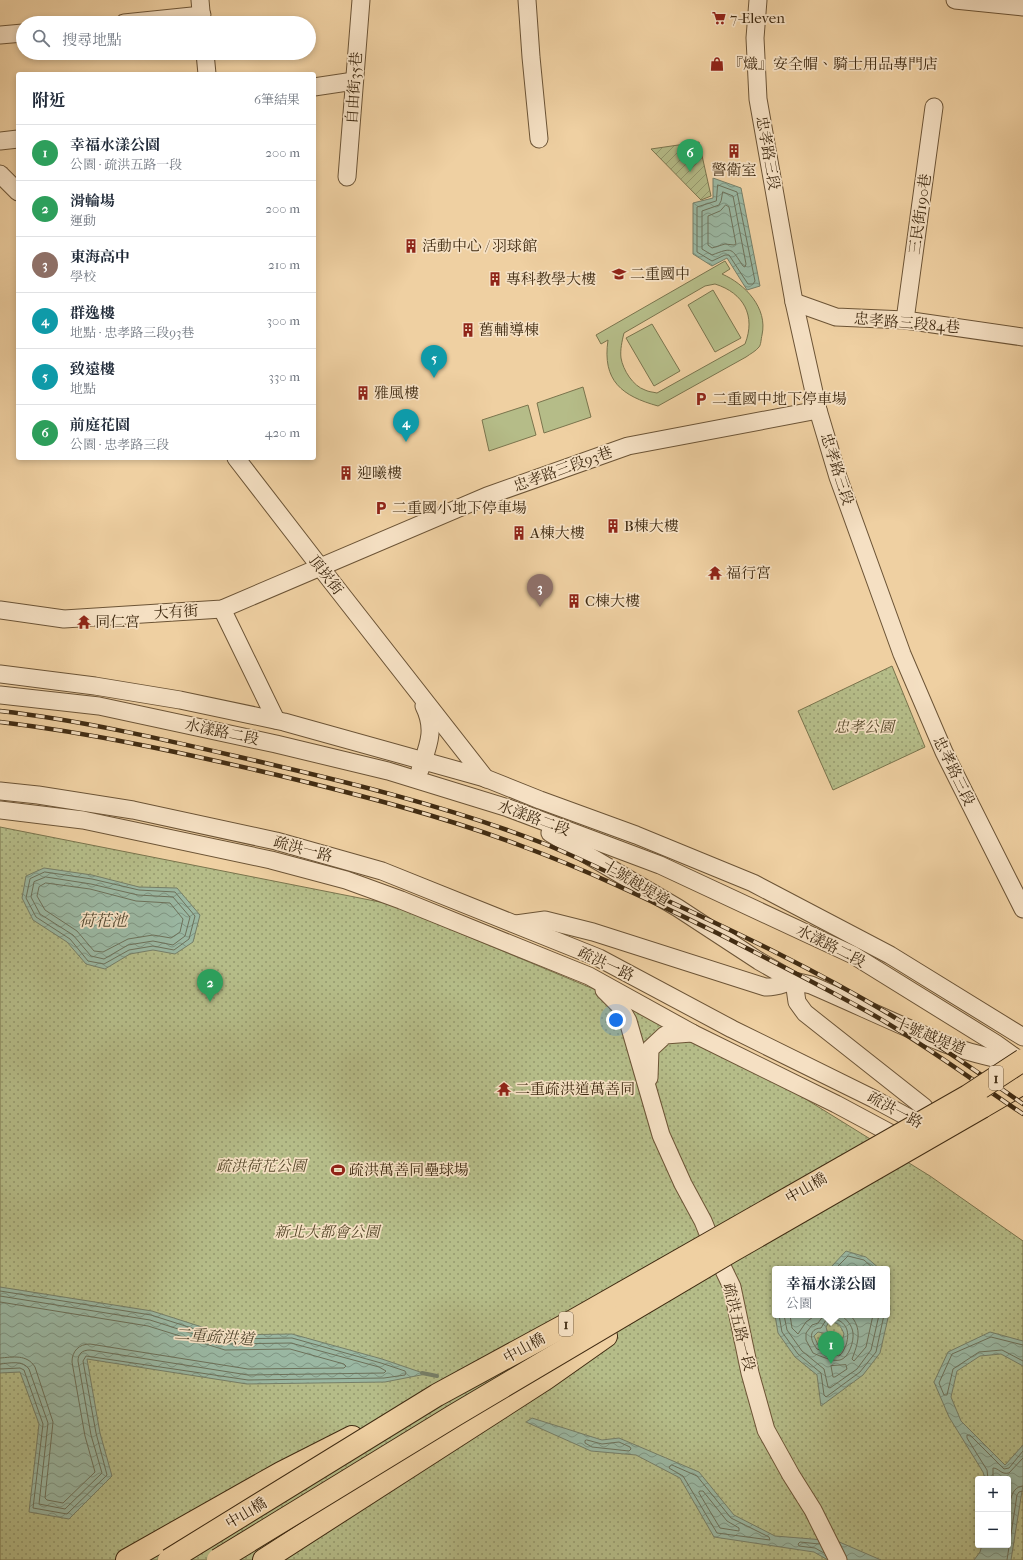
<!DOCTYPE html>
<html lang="zh-TW">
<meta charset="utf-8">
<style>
body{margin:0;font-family:"IM FELL French Canon","Noto Serif TC",serif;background:#f2f2f3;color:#1f2937}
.controls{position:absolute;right:12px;bottom:12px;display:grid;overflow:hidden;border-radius:4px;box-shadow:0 2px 6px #0003}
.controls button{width:36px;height:36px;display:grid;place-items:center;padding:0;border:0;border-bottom:1px solid #e0e1e3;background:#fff;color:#1f2937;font:20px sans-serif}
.you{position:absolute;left:616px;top:1020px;width:14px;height:14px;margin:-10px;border:3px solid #fff;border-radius:50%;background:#1a73e8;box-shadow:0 0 0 6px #1a73e833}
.badge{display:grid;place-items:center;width:26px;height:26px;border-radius:50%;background:#1a73e8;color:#fff;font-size:13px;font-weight:700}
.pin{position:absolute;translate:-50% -33px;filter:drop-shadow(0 1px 2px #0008)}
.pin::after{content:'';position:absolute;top:21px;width:14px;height:12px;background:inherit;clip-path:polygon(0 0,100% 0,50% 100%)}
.popup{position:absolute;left:772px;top:1266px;width:118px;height:52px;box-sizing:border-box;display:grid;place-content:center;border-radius:4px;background:#fff;filter:drop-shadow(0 1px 3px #0005);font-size:13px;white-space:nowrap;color:#747a83}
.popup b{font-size:15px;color:#1f2937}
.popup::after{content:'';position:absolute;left:50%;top:100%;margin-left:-8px;border:8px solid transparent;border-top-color:#fff}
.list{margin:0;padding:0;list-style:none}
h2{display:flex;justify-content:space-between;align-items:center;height:52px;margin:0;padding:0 16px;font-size:17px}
h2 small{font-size:13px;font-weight:400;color:#747a83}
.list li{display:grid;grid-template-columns:26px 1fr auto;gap:12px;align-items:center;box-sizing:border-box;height:56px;padding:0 16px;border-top:1px solid #e0e1e3}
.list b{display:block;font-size:15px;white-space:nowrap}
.list p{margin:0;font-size:13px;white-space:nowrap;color:#747a83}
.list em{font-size:13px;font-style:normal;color:#747a83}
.icon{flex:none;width:22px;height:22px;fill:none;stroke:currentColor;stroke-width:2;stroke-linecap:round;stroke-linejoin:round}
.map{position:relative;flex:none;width:1023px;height:1560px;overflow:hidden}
.search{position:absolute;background:#fff;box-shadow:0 2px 6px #0003;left:16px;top:16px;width:300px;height:44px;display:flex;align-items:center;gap:10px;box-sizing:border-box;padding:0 14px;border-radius:22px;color:#747a83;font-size:15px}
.panel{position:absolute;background:#fff;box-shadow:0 2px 6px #0003;left:16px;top:72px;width:300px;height:388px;border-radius:4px}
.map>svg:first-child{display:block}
</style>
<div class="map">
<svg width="1023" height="1560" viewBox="0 0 1023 1560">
<defs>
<pattern id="park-dots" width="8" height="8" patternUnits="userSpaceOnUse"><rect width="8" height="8" fill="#b5bc88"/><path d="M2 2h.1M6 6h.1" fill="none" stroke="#95996e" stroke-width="1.8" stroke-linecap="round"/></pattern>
<pattern id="garden-furrows" width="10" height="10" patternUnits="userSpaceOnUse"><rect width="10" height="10" fill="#b5bc88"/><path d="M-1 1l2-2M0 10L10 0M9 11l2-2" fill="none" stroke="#95996e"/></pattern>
<pattern id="water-waves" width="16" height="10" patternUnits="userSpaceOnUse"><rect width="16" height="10" fill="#9ab7a2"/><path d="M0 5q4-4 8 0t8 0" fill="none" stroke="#7f9583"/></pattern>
</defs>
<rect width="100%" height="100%" fill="#efd0a2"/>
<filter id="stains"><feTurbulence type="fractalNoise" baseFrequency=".005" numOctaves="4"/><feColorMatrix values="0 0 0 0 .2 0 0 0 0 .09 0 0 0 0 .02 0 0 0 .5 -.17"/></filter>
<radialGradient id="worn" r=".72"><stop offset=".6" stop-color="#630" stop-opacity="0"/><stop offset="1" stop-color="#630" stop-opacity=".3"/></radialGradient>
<g fill="#b5bc88" stroke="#7a744d" fill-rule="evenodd">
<path d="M725,261L730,269L722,274C745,284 768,308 762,335C761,339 761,345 759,347C756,351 750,354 746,357L658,406C622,396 602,381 608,340L601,344L596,335ZM715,284C744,293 756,316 745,344L657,393C653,392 649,392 645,390C633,386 623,370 621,358C620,350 622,341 624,333L705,286Z"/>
<path d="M713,290L741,338L715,352L688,305Z"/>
<path d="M652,324L680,371L654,386L626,338Z"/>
<path d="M583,387L591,417L544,433L537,403Z"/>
<path d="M528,405L536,435L489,451L482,420Z"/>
</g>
<g fill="url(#park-dots)" stroke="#7a744d" fill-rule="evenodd">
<path d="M892,666L925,747L833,790L798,711Z"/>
<path d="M0,827L390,904L699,1033L930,1176L1023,1241V1560H0ZM775,1269H887V1315H775ZM978,1479H1008V1545H978Z"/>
</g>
<path fill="url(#garden-furrows)" stroke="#7a744d" d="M699,142L711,196L701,200L651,149Z"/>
<g fill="url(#water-waves)" stroke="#767f68" fill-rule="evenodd">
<path d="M713,178L741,188L760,286L747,290L727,258L712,266L693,254V203L713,198Z"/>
<path d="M44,868L92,875L139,887L177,888L200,915L193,942L175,954L153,950L130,954L105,969L86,964L67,942L33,920L22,898L26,876Z"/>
<path d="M846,1251L866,1257L880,1269H831V1267Z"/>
<path d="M0,1287L152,1311L227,1335L292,1334L382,1359L426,1374L385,1382L247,1384L87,1359L100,1433L112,1476L69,1519L29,1512L39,1424L20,1372L0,1373Z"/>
<path d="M887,1287L890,1309L880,1353L863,1375L821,1406L817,1375L795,1357L778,1333L775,1315H887ZM829,1322C838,1322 841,1326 844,1334L839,1352L818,1345L814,1336L818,1332L828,1334L826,1327Z"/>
<path d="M990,1332L1023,1341V1366L1001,1354L980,1356L957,1371L951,1397L961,1421L1005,1465L1023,1445V1485L1011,1560H974L980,1552L982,1545H1008V1479H985L983,1472L949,1417L934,1382L948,1352Z"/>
<path d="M532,1418L602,1440L619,1438L699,1472L734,1515L775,1536L837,1541L881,1560H828L814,1552L714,1537L680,1478L636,1455L591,1451L526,1422Z"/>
</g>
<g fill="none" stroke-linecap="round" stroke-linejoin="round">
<g stroke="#6d715a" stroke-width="1">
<path d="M718,185L737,192L755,281L753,284H748L729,255H725L712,261L697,252V207L716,201Z"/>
<path d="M723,192L733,196L746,264L745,267L743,266C731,248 733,247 712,255L702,249V211L719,205L721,201Z"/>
<path d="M726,205L729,207L736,244L734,245L725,244L712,248L708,245V216L720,211Z"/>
<path d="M45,872L92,879L139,890L175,892L195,916L189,939L174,950L153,946L129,950L104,964L88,961L70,939L36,917L26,898L30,879Z"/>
<path d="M46,877L91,884L138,895L173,897L190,917L185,936L173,945L153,941L128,945L104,959L91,956L73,935L40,914L31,897L34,882Z"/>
<path d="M46,883L90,889L136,901L170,903L183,919L180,932L171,938L153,935L128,939L103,952L94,951L77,931L45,910L37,896L39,887Z"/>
<path d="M835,1269L848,1256L864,1260L874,1269"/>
<path d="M0,1291L151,1315L226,1339L292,1338L381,1363L405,1371L406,1373L405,1375L384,1378L248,1380L86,1356L83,1361L96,1433L107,1475L67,1514L33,1508L43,1424L24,1370L20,1368L0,1369"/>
<path d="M0,1296L150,1320L225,1344L291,1343L379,1367L386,1371L384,1373L248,1375L90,1350C82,1350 78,1354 78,1361L91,1435L102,1473L65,1509L39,1504L48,1423L29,1369C23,1360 10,1363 0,1364"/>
<path d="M0,1302L148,1326L225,1350L290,1349L344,1364L346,1366L344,1368L248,1369L90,1344C79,1344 72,1351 72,1362L85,1436L95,1472L63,1503L47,1500L45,1498L53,1422L35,1367C27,1354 13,1357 0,1358"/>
<path d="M779,1315L782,1332L798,1354L821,1373L824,1395L826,1397L860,1372L876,1352L884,1315"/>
<path d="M784,1315L787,1330L802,1351L824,1369L828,1387L830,1388L857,1369L871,1350L879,1315"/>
<path d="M790,1315L792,1328L798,1334L806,1322L816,1315"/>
<path d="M824,1315L818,1323L812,1325L806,1333V1340L813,1353C820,1356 833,1362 840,1360C849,1358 854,1341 853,1333C852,1325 847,1320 841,1315"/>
<path d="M850,1315C863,1328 858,1344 852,1359L854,1361L866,1347L873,1315"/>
<path d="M829,1318C845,1319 851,1330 846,1345C844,1349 843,1353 839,1356L817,1349C810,1340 808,1329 821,1328L826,1320Z"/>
<path d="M1023,1345L991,1337L952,1354L939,1383L944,1395H947L953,1369L979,1352L1002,1350L1023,1361"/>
<path d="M846,1365L847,1369L835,1377H833L831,1366Z"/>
<path d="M587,1440L602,1444L619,1442L630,1447L631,1449L629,1451L592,1447L585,1443V1441Z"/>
<path d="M672,1465L697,1476L731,1518L769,1537L770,1540L717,1533L683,1476L669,1468L670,1466Z"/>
<path d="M988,1479L987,1470L967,1438V1435H970L1004,1469L1009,1468L1023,1451"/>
<path d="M993,1479V1468C999,1468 1001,1475 1009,1473L1023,1458"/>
<path d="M700,1491H703L727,1521L739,1528V1531L720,1528L699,1493Z"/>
<path d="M1008,1521C1010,1509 1008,1487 1023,1486"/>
<path d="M819,1544L800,1542L798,1544L799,1546L815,1548L824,1553"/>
<path d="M1007,1560L1017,1495L1019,1492L1023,1491"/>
</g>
<path stroke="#767f68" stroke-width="4" d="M422,1373L437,1376"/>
<defs>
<g id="minor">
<path d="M200,0L202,23"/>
<path d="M527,0L531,57L539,139"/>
<path d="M758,0L755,38L758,99L794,302L818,410L838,477L902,654L944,752L1023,909"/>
<path d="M955,0L1023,7"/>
<path d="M124,23L202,15"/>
<path d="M0,35L23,33"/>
<path d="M205,53L207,74"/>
<path d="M314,87L354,81"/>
<path d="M0,141L18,139"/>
<path d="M0,174L18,192"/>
<path d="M347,177L361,0"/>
<path d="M794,302L836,317L905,320L1023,337"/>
<path d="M905,320L934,107"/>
<path d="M236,458L324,572L486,779"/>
<path d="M222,609L276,720"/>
<path d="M0,610L64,619L222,609L487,496L628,446L818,410"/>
<path d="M0,674L95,686L180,700L284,722L485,778L540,800L636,835L753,883L890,955L1023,1037"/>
<path d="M0,695L99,706L276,744L388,771L508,808L660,865L853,955L995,1043L1023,1063"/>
<path d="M420,770C428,746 436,730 424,706"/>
<path d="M0,791L38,795L133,810L276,841L382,871L599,958L732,1029L874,1099L928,1128"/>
<path d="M0,810L83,820L271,860L346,880L401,900L589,976L692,1033L836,1104L905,1141"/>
<path d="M550,833L678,908L759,961L794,981"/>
<path d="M516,924L545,920L593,932L765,987C776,988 784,983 794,981"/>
<path d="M604,990L619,1005L628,1021L661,1135L683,1184L703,1221L718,1258L732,1287L750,1373L766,1430L791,1475L813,1510L838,1560"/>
<path d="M649,1078L650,1049L665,1035L692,1033"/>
<path d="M930,1129L924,1107L805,1013L797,1002L794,981L811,985C855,1004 899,1025 943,1043C967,1053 992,1057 1017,1064"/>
</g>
<g id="highway">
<path d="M982,1107L1023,1083"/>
<path d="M127,1560L281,1473L352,1437"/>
<path d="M264,1560L545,1379L606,1336"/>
</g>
</defs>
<use href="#minor" stroke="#6c5436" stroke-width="19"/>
<use href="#highway" stroke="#402b12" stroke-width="24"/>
<use href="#minor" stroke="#f5e0c3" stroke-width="17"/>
<use href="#highway" stroke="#efd0a2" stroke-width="22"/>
<defs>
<g id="rail">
<path d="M0,711C79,720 157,738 235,756C339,780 445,805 545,844C586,861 626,881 666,900C742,935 817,971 889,1014C935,1042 979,1073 1023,1104"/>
<path d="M0,722C92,733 183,753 273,774C356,794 439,815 519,845C587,870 652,901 717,933C768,959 820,985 870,1013C923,1043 972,1080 1023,1114"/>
</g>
</defs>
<use href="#rail" stroke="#402b12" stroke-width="4.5"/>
<use href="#rail" stroke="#f5e0c3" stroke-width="3" stroke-dasharray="9" stroke-linecap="butt"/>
<defs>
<g id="highway-bridge">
<path d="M169,1560L437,1395L573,1321L968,1096L1023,1060"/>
<path d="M218,1560L455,1415L730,1252L982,1107"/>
</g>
</defs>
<use href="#highway-bridge" stroke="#402b12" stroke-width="24" stroke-linecap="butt"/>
<use href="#highway-bridge" stroke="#efd0a2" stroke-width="22"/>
</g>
<defs>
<symbol id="supermarket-bare" viewBox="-9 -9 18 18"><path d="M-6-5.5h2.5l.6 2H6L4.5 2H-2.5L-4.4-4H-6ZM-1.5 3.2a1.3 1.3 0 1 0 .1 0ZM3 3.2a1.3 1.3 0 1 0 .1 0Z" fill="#8f2418" stroke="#f5e0c3" stroke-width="2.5" paint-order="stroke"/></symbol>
<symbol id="shop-bare" viewBox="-9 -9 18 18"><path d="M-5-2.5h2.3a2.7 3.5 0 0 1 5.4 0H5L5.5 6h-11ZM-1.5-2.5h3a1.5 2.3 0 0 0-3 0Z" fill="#8f2418" stroke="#f5e0c3" stroke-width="2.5" paint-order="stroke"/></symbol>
<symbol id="building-bare" viewBox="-9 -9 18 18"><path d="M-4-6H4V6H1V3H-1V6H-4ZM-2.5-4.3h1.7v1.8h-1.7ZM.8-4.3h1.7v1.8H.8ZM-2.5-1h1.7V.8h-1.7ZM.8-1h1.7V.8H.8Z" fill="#8f2418" stroke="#f5e0c3" stroke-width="2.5" paint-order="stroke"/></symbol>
<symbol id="school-bare" viewBox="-9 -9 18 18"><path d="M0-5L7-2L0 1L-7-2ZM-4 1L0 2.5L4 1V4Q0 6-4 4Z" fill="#8f2418" stroke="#f5e0c3" stroke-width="2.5" paint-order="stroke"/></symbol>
<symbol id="parking-bare" viewBox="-9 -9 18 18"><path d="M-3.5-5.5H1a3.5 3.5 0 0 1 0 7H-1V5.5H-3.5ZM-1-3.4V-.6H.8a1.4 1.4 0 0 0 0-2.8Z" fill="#8f2418" stroke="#f5e0c3" stroke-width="2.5" paint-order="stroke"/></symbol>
<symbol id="temple-bare" viewBox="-9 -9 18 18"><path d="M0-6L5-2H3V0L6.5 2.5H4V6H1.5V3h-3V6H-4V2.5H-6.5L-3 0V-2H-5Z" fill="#8f2418" stroke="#f5e0c3" stroke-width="2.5" paint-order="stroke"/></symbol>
<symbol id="stadium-bare" viewBox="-9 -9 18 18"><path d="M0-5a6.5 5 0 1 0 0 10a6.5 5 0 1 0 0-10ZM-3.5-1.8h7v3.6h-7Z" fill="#8f2418" stroke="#f5e0c3" stroke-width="2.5" paint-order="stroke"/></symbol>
</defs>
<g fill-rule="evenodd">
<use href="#supermarket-bare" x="709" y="8" width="20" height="20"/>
<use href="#shop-bare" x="707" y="54" width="20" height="20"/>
<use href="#building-bare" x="724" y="141" width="20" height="20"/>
<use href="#building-bare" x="401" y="236" width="20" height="20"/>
<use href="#school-bare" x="609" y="264" width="20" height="20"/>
<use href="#building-bare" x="485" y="269" width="20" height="20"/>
<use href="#building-bare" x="458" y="320" width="20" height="20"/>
<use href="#building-bare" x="353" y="383" width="20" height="20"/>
<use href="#parking-bare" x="691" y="389" width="20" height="20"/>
<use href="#building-bare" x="336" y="463" width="20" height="20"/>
<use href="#parking-bare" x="371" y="498" width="20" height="20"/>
<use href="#building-bare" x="603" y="516" width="20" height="20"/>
<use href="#building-bare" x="509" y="523" width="20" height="20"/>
<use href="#temple-bare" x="705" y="563" width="20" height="20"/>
<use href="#building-bare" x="564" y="591" width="20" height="20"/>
<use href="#temple-bare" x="74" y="612" width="20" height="20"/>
<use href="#temple-bare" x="494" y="1079" width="20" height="20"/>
<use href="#stadium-bare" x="328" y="1160" width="20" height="20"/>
</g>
<g text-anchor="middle" stroke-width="3.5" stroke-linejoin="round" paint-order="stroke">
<g fill="#f5e0c3" stroke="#766147" stroke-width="1">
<rect x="989" y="1066" width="14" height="24" rx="3"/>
<rect x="559" y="1312" width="14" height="24" rx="3"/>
</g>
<g font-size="14" font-weight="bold" fill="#402b12">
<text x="996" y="1083">1</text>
<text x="566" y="1329">1</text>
</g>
<g font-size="15" fill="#402b12" stroke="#f5e0c3" text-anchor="start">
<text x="730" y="23">7-Eleven</text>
<text x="728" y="69">『熾』安全帽、騎士用品專門店</text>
<text x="734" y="175" text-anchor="middle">警衛室</text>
<text x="422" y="251">活動中心 / 羽球館</text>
<text x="630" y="279">二重國中</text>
<text x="506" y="284">專科教學大樓</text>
<text x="479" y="335">舊輔導棟</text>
<text x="374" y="398">雅風樓</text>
<text x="712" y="404">二重國中地下停車場</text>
<text x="357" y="478">迎曦樓</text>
<text x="392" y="513">二重國小地下停車場</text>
<text x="624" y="531">B棟大樓</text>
<text x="530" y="538">A棟大樓</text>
<text x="726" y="578">福行宮</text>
<text x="585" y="606">C棟大樓</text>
<text x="95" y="627">同仁宮</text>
<text x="515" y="1094">二重疏洪道萬善同</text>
<text x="349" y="1175">疏洪萬善同壘球場</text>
</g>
<g font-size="15" fill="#402b12" stroke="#f5e0c3">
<text transform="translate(354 88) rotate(-86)" y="5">自由街35巷</text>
<text transform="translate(768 153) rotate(80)" y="5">忠孝路三段</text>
<text transform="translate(920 214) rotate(-82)" y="5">三民街190巷</text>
<text transform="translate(907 323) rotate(5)" y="5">忠孝路三段84巷</text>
<text transform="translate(563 469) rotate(-20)" y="5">忠孝路三段93巷</text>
<text transform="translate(837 469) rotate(72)" y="5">忠孝路三段</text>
<text transform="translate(326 575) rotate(52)" y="5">頂崁街</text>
<text transform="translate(176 612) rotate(-4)" y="5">大有街</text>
<text transform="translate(222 732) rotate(12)" y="5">水漾路二段</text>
<text transform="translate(954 771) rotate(64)" y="5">忠孝路三段</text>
<text transform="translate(534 818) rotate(20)" y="5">水漾路二段</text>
<text transform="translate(303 849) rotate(15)" y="5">疏洪一路</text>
<text transform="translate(636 883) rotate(31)" y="5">十號越堤道</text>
<text transform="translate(831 946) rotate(27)" y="5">水漾路二段</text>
<text transform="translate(606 964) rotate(25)" y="5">疏洪一路</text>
<text transform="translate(930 1036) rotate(22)" y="5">十號越堤道</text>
<text transform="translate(895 1110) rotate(28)" y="5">疏洪一路</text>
<text transform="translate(806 1188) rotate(-30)" y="5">中山橋</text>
<text transform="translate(739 1327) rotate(76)" y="5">疏洪五路一段</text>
<text transform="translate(524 1348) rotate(-29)" y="5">中山橋</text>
<text transform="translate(246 1513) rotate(-31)" y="5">中山橋</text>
</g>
<g font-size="15" font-style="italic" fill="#57482a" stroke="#f5e0c3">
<text x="864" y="732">忠孝公園</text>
<text x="261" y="1171">疏洪荷花公園</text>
<text x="327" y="1237">新北大都會公園</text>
</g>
<g font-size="16" font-style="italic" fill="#52472f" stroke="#f5e0c3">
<text x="103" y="926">荷花池</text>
<text transform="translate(214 1336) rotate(4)" y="6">二重疏洪道</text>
</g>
</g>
<rect width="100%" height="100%" filter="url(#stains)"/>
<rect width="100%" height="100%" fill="url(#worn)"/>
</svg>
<div class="controls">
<button>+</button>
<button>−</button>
</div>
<div class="you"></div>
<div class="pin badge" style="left:831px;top:1364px;background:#2e9e5b">1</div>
<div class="popup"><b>幸福水漾公園</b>公園</div>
<div class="pin badge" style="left:210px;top:1002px;background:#2e9e5b">2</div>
<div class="pin badge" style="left:540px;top:607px;background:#8d6e63">3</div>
<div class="pin badge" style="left:406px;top:442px;background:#0f9aa8">4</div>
<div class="pin badge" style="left:434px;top:378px;background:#0f9aa8">5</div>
<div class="pin badge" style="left:690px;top:172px;background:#2e9e5b">6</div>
<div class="search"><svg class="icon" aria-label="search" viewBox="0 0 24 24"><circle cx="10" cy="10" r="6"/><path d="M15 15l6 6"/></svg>搜尋地點</div>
<section class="panel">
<h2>附近<small>6筆結果</small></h2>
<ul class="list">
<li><span class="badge" style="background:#2e9e5b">1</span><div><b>幸福水漾公園</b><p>公園 · 疏洪五路一段</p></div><em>200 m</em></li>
<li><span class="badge" style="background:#2e9e5b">2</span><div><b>滑輪場</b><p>運動</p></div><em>200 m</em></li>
<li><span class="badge" style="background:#8d6e63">3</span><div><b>東海高中</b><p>學校</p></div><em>210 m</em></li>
<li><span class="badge" style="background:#0f9aa8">4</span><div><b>群逸樓</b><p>地點 · 忠孝路三段93巷</p></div><em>300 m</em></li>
<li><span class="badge" style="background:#0f9aa8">5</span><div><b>致遠樓</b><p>地點</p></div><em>330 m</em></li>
<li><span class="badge" style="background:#2e9e5b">6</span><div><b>前庭花園</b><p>公園 · 忠孝路三段</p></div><em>420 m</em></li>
</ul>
</section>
</div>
